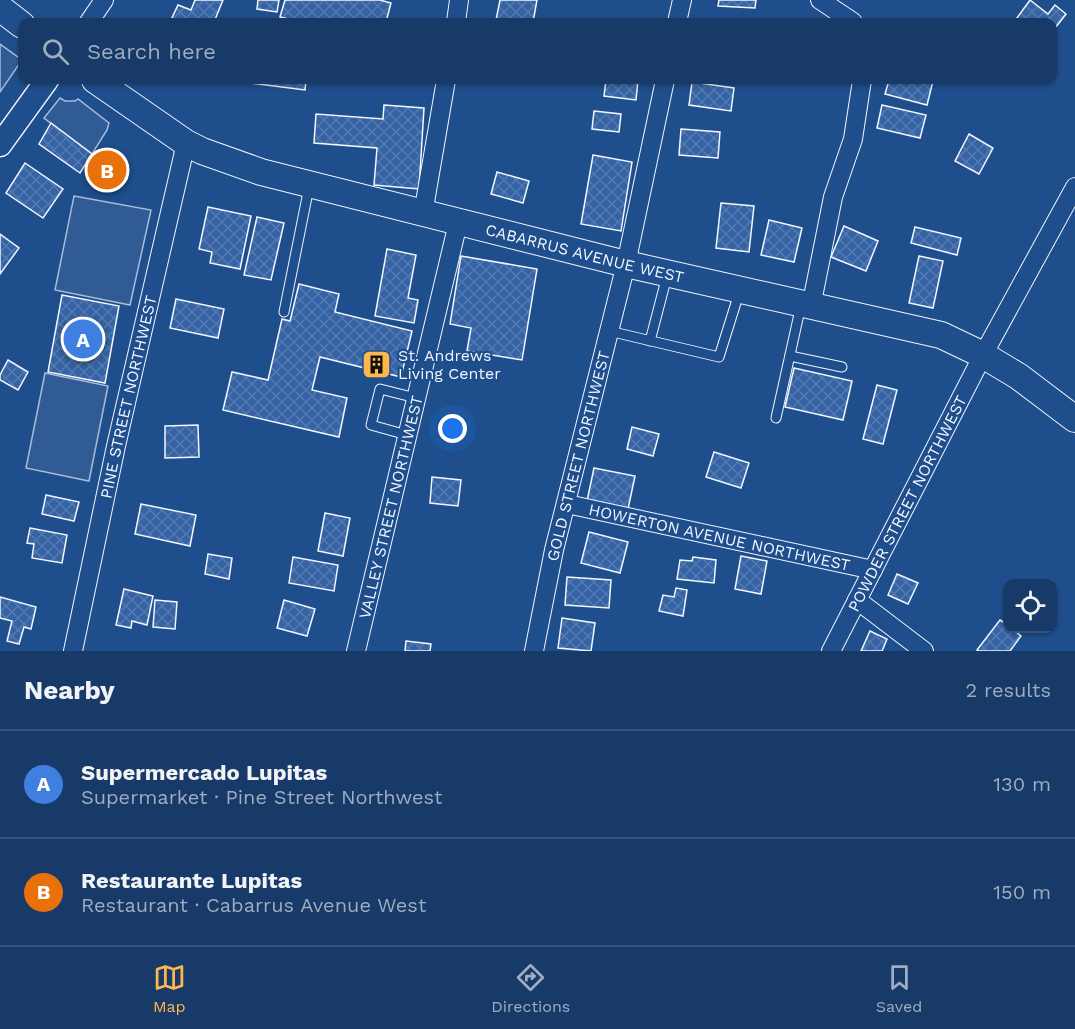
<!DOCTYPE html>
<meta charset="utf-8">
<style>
body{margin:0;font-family:"Work Sans",sans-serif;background:#20416f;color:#f1f3f6}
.controls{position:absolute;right:18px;bottom:18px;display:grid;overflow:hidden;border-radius:12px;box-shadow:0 2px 4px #0004}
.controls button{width:54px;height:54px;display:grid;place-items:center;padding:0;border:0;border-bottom:2px solid #36547d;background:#173a69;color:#f1f3f6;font:30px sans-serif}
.you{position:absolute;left:453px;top:429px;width:21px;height:21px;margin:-15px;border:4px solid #fff;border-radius:50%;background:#1a73e8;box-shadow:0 0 0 9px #1a73e833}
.badge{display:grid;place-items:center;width:39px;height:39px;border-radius:50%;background:#ffb74d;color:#fff;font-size:20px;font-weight:700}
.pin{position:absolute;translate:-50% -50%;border:3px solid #fff;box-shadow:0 2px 6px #0006}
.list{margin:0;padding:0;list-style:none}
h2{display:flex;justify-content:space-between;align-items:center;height:78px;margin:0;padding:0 24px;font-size:26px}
h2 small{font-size:20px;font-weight:400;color:#9eadc0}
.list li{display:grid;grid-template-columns:39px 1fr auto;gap:18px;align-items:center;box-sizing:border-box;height:108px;padding:0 24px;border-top:2px solid #36547d}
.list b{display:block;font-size:22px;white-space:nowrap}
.list p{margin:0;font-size:20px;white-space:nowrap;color:#9eadc0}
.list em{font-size:20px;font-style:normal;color:#9eadc0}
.icon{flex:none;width:33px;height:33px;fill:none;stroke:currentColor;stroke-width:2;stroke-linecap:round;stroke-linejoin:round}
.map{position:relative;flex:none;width:1075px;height:651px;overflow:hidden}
.search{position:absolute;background:#173a69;box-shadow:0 2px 4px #0004;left:18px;right:18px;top:18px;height:66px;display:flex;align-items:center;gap:15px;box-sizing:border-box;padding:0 21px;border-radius:12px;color:#9eadc0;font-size:22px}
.sheet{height:294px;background:#173a69}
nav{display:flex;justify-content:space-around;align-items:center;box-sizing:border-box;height:84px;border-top:2px solid #36547d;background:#173a69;font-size:16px;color:#9eadc0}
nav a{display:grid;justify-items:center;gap:3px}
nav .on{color:#ffb74d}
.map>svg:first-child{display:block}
</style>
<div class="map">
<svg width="1075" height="651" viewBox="0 0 1075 651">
<defs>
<pattern id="building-cross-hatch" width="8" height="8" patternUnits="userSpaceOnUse" patternTransform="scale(1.5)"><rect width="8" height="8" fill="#3563a3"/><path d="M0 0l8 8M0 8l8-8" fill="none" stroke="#537ab1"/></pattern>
</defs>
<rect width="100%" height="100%" fill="#1f4e8c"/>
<g fill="#305b95" stroke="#a8bbd7" stroke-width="1.5">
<path d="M0,44L22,60L0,92Z"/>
<path d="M60,98L65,101H75L78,99L109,123L107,130L92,154L44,118Z"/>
<path d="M74,196L151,210L130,305L55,290Z"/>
<path d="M45,373L108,386L89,481L26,468Z"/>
</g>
<g fill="url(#building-cross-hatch)" stroke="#f2f6ff" stroke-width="1.5">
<path d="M195,0H223L214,22H170L178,5L191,10Z"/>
<path d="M258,0H279L277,12L257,9Z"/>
<path d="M285,0H380L391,3L386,22H301L280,17Z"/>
<path d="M500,0H537L533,22H511L496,20Z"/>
<path d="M719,0H756L755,8L718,6Z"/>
<path d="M1030,0L1048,14L1055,5L1066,14L1052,32V22H1014Z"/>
<path d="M235,80H306L305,90L235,81Z"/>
<path d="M606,80H638L636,100L604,96Z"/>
<path d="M889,80L933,81L927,105L885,94Z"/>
<path d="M692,82L734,88L731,111L689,105Z"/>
<path d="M384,105L424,108L419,189L374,185L377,148L314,143L316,114L383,119Z"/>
<path d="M882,105L926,115L920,138L877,128Z"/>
<path d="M594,111L621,114L619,132L592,129Z"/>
<path d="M51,123L92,154L80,173L39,144Z"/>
<path d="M681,129L720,132L718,158L679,155Z"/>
<path d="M969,134L993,148L979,174L955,161Z"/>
<path d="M593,155L632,162L621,231L581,224Z"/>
<path d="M25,163L63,189L43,218L6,193Z"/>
<path d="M497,172L529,181L523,203L491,194Z"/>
<path d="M721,203L754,206L749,252L716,248Z"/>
<path d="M208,207L251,216L240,269L210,263L212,252L199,249Z"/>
<path d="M257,217L284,223L271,280L244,275Z"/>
<path d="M769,220L802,228L794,262L761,255Z"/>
<path d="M844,226L878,241L866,271L831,257Z"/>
<path d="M915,227L961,238L957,255L911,243Z"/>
<path d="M0,234L19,248L0,274Z"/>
<path d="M387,249L416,255L408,298L418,300L414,323L375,316Z"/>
<path d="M461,256L537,269L522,360L467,351L471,328L450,324Z"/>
<path d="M919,256L943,261L933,308L909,303Z"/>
<path d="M299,284L339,294L335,312L412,331L401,377L320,357L312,390L347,398L339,437L223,410L232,372L268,380L282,319L290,321Z"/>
<path d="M62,295L119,306L105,383L48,372Z"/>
<path d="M176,299L224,309L218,338L170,328Z"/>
<path d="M8,360L28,372L18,390L0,380V375Z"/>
<path d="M794,368L852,381L843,420L785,407Z"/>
<path d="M877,385L897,390L883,444L863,439Z"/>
<path d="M198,425L199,457L165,458V426Z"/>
<path d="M632,427L659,434L653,456L627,449Z"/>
<path d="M714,452L749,463L741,488L706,477Z"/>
<path d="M594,468L635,476L628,509L587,501Z"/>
<path d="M432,477L461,480L458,506L430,503Z"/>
<path d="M46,495L79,502L74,521L42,514Z"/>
<path d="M141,504L196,515L190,546L135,534Z"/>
<path d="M325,513L350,518L343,556L318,551Z"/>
<path d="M30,528L67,535L62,563L32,558L34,544L27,543Z"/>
<path d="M589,532L628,542L620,573L581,563Z"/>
<path d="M208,554L232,558L229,579L205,574Z"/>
<path d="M741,556L767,561L761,594L735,589Z"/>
<path d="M293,557L338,565L334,591L289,583Z"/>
<path d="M693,557L716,560L714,583L677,579L680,560L692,561Z"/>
<path d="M897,574L918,583L908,604L888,595Z"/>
<path d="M567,577L611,580L609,608L565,605Z"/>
<path d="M676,588L687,590L683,616L659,611L663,595L674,597Z"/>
<path d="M124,589L153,596L147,625L132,621L131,628L116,625Z"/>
<path d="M0,597L36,607L31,629L24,627L19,644L7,641L12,621L0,618Z"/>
<path d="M155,600L177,602L175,629L153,627Z"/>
<path d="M284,600L315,609L307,636L277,628Z"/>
<path d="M562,618L595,623L591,651L558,648Z"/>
<path d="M1000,620L1008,625V628H1011L1021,636L1010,651H979L977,650Z"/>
<path d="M870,631L887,639L882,651H861Z"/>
<path d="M406,641L431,644L430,651H405Z"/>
</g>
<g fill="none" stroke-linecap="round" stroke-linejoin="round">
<defs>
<g id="service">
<path d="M284,312L309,187"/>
<path d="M609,331L719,357L740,290"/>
<path d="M650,341L667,276"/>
<path d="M790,356L842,367"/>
<path d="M776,418L801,305"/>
<path d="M407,435L371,425L380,389L416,398"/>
</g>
<g id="minor">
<path d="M820,0L853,22"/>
<path d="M89,22L104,0"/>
<path d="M456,22L459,0"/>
<path d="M677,22L682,0"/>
<path d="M423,214L446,80"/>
<path d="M811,307L833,197L853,139L862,80"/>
<path id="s1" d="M567,504L873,570"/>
<path d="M857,600L924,651"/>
<path id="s2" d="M73,651L116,446L186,143"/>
<path id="s3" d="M356,651L458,223"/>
<path id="s4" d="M534,651L554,550L626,264L665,80"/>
<path id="s5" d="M831,651L983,355L1075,187"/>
</g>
<path id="tertiary" d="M0,145L47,80"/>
<g id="secondary">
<path d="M0,8L22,25"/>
<path id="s6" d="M95,80L186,143L202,151L261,172L626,264L941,335L983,355L1018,376L1075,419"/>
</g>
</defs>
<use href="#service" stroke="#f2f6ff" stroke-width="11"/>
<use href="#minor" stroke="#f2f6ff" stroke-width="20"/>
<use href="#tertiary" stroke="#f2f6ff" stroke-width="25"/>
<use href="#secondary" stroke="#f2f6ff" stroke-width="28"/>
<use href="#service" stroke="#1f4e8c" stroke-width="9"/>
<use href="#minor" stroke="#1f4e8c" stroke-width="18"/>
<use href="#tertiary" stroke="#1f4e8c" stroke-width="22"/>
<use href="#secondary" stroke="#1f4e8c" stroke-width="26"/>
</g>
<defs>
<symbol id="building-square" viewBox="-11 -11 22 22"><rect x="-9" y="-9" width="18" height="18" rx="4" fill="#ffb74d" stroke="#1f4e8c"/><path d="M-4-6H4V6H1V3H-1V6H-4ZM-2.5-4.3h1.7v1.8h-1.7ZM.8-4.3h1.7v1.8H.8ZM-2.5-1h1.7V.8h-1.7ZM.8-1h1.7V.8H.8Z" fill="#111"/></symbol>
</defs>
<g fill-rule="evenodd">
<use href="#building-square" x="360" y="348" width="33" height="33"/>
</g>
<g text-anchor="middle" stroke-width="4.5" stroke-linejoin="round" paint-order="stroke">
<g font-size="16" fill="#f2f6ff" stroke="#1f4e8c">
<text dy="6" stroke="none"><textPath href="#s6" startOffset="525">CABARRUS AVENUE WEST</textPath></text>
<text dy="6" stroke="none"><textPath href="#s2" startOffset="260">PINE STREET NORTHWEST</textPath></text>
<text dy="6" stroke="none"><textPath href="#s4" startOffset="200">GOLD STREET NORTHWEST</textPath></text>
<text dy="6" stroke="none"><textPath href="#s5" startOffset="166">POWDER STREET NORTHWEST</textPath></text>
<text dy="6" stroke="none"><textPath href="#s3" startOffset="148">VALLEY STREET NORTHWEST</textPath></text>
<text dy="6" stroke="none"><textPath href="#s1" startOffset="156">HOWERTON AVENUE NORTHWEST</textPath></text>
</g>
<g font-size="16" fill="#f2f6ff" stroke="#1f4e8c" text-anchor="start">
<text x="398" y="361">St. Andrews<tspan x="398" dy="18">Living Center</tspan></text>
</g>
</g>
</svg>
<div class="controls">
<button><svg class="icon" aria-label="locate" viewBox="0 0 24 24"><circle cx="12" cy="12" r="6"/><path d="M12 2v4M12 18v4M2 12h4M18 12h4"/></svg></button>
</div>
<div class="you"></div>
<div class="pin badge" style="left:83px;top:339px;background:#3f7fe0">A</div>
<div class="pin badge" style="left:107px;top:170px;background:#e8710a">B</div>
<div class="search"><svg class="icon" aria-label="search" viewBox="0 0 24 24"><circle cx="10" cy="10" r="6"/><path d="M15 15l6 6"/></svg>Search here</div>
</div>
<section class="sheet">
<h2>Nearby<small>2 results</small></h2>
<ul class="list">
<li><span class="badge" style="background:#3f7fe0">A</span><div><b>Supermercado Lupitas</b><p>Supermarket · Pine Street Northwest</p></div><em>130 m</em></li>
<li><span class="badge" style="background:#e8710a">B</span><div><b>Restaurante Lupitas</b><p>Restaurant · Cabarrus Avenue West</p></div><em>150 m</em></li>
</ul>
</section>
<nav>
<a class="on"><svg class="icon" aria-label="map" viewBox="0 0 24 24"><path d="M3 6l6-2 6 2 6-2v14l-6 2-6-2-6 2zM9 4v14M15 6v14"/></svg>Map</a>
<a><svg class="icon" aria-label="directions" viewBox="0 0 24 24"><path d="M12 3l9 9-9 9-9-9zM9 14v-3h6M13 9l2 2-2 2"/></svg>Directions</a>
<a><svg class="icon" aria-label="saved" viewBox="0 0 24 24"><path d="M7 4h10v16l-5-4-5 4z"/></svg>Saved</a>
</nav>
